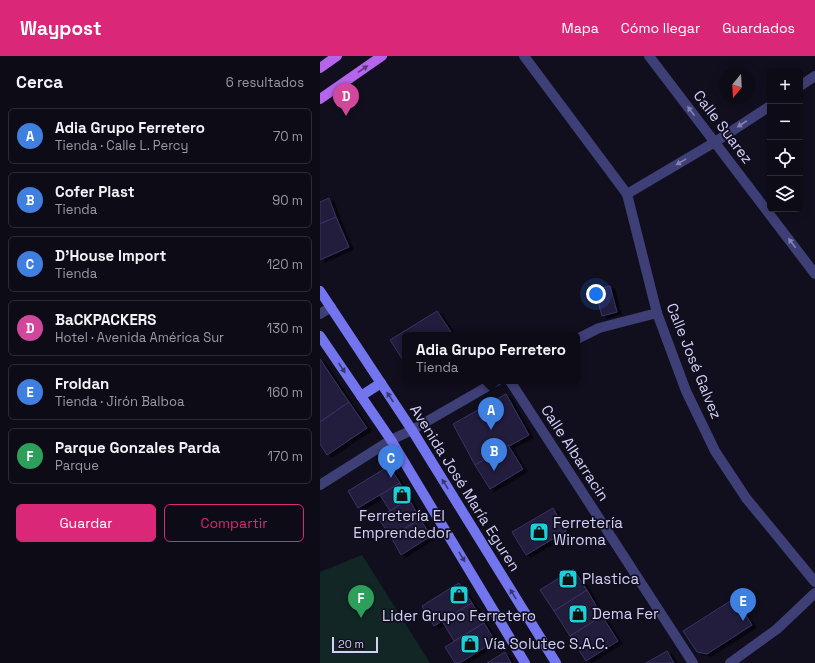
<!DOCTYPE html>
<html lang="es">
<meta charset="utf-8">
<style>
body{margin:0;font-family:"Space Grotesk",sans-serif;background:#16141f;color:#f1f3f6}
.controls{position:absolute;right:12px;top:12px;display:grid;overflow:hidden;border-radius:6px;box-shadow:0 2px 10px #0003}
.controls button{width:36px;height:36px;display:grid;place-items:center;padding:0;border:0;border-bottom:1px solid #2d2b35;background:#0d0b16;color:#f1f3f6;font:20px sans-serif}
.compass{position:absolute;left:399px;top:12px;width:36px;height:36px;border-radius:50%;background:#0d0b16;box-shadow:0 2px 10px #0003;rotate:198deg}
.scale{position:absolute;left:12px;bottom:10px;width:46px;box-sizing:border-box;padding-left:4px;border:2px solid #d4d1f9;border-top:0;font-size:11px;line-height:14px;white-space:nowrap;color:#d4d1f9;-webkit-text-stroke:3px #110f1e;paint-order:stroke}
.you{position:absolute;left:276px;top:238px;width:14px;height:14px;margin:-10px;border:3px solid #fff;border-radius:50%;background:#1a73e8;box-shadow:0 0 0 6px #1a73e833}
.badge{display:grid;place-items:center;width:26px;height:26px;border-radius:50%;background:#db2777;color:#fff;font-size:13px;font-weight:700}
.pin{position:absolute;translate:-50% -33px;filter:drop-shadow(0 1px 2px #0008)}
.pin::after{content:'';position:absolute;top:21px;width:14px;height:12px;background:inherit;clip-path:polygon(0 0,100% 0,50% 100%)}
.popup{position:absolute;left:82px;top:276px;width:178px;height:52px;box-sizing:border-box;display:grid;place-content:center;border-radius:6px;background:#0d0b16;filter:drop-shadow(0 1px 3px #0005);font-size:13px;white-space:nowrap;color:#9a9ba1}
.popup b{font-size:15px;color:#f1f3f6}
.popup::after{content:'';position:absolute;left:50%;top:100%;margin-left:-8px;border:8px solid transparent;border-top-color:#0d0b16}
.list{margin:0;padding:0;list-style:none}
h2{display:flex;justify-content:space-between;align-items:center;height:52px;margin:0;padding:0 16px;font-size:17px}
h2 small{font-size:13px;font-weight:400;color:#9a9ba1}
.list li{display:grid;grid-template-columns:26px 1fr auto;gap:12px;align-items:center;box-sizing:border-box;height:56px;margin:0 8px 8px;padding:0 8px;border:1px solid #2d2b35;border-radius:6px}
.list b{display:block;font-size:15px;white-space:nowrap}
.list p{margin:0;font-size:13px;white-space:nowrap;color:#9a9ba1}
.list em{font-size:13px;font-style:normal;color:#9a9ba1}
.actions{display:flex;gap:8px;padding:12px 16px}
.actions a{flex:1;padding:9px 0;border:1px solid #db2777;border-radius:6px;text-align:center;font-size:14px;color:#db2777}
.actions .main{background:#db2777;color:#fff}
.icon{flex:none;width:22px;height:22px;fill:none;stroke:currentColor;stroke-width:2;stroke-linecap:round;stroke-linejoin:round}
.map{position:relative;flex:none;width:495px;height:607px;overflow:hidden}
header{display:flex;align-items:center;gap:24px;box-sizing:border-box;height:56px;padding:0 20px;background:#db2777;color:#fff}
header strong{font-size:19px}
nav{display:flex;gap:22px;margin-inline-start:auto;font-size:14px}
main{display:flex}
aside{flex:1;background:#0d0b16}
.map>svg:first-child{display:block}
</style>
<header>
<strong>Waypost</strong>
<nav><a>Mapa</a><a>Cómo llegar</a><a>Guardados</a></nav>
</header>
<main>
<aside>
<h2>Cerca<small>6 resultados</small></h2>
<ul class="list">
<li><span class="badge" style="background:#3f7fe0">A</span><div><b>Adia Grupo Ferretero</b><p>Tienda · Calle L. Percy</p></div><em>70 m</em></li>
<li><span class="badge" style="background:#3f7fe0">B</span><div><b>Cofer Plast</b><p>Tienda</p></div><em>90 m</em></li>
<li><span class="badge" style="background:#3f7fe0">C</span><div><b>D'House Import</b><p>Tienda</p></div><em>120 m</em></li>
<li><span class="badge" style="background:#d1479c">D</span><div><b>BaCKPACKERS</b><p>Hotel · Avenida América Sur</p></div><em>130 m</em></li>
<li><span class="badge" style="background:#3f7fe0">E</span><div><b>Froldan</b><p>Tienda · Jirón Balboa</p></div><em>160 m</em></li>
<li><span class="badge" style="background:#2e9e5b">F</span><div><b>Parque Gonzales Parda</b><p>Parque</p></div><em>170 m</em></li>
</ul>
<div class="actions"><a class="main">Guardar</a><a>Compartir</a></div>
</aside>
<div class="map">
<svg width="495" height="607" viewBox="0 0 495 607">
<defs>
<filter id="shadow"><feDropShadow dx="4.5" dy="2.5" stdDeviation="0" flood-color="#0009"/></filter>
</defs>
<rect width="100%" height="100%" fill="#110f1e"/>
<path fill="#122725" d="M42,499L110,607H0V516Z"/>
<g fill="#221d3c" stroke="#3a3265" filter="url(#shadow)">
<path d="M9,142L16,161L0,168V146Z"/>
<path d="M16,161L29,191L0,204V168Z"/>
<path d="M290,230L297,256L282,260L275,234Z"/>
<path d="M117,255L133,279H85V307L70,284Z"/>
<path d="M0,303L29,346L0,366Z"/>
<path d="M186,338L209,379L155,409L133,368Z"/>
<path d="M29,346L47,372L7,399L0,388V366Z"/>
<path d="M188,389L203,413L170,433L155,409Z"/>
<path d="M69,410L80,427L38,452L28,435Z"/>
<path d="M80,427L89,443L70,455L60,439Z"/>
<path d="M89,443L100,463L71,481L58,462Z"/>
<path d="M233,452L246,475L206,499L192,476Z"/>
<path d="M100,463L111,480L81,499L71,481Z"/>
<path d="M253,513L267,534L234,555L220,534Z"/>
<path d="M139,527L152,547L114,570L102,550Z"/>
<path d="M267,534L282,560L250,580L234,555Z"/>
<path d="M415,542L432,569L387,598L377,596L363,575Z"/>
<path d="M152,547L164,567L134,585L122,565Z"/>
<path d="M282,560L298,585L266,605L250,580Z"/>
<path d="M164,567L175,585L140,607H135L125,591Z"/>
<path d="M347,595L354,607H326Z"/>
<path d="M185,596L191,607H167Z"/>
</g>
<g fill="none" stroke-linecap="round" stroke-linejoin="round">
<g stroke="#3f3f77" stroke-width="10">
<path d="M204,0L307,138L337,257L366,335L395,395L426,442L495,526"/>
<path d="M329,0L495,218"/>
<path d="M480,30L495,20"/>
<path d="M307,138L395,86L450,50"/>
<path d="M0,258L11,251"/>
<path d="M257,283L279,272L337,257"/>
<path d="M190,325L373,607"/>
<path d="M0,429L71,384L92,374L177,325"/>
<path d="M410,607L457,573L495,537"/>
</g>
<g stroke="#7375ee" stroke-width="10">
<path d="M0,235L92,374L236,607"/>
<path d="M0,280L71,384L205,607"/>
<path d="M41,340L61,327"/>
</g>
<g stroke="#b465ec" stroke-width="10">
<path d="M0,12L17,0"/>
<path d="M0,43L62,0"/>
</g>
</g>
<defs><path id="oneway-solid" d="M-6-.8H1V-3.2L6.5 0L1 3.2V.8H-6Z"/></defs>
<use fill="#5a367b" href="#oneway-solid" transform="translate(43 13) rotate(-34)"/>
<g fill="#8281b2">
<use href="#oneway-solid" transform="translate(371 55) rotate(-127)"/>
<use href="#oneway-solid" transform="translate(422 68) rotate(147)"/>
<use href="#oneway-solid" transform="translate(361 106) rotate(149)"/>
<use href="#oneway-solid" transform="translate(472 187) rotate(-127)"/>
</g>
<g fill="#383871">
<use href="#oneway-solid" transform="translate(22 312) rotate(56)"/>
<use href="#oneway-solid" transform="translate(70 341) rotate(-123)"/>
<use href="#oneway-solid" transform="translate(125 428) rotate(-122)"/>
<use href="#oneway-solid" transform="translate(142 501) rotate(59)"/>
<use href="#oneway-solid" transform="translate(193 538) rotate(-122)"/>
</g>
<defs>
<symbol id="shop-square" viewBox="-11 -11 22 22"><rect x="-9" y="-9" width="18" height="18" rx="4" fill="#1bd0db" stroke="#110f1e"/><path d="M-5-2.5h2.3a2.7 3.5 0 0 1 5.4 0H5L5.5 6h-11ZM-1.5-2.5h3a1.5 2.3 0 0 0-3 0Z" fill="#111"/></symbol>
</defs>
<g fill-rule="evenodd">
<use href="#shop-square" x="71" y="428" width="22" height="22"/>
<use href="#shop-square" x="208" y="465" width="22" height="22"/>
<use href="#shop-square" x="237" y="512" width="22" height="22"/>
<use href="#shop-square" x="128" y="528" width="22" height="22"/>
<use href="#shop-square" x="247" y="547" width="22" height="22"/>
<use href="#shop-square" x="139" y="577" width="22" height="22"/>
</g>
<g text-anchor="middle" stroke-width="3.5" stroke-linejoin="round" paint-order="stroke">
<g font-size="15" fill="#d4d1f9" stroke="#110f1e">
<text transform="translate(403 71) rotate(53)" y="5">Calle Suarez</text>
<text transform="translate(374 305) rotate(68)" y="5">Calle José Galvez</text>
<text transform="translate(255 397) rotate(57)" y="5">Calle Albarracin</text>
<text transform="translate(145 432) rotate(58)" y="5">Avenida José María Eguren</text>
</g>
<g font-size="15" fill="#d4d1f9" stroke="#110f1e" text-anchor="start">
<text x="82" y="465" text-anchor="middle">Ferretería El<tspan x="82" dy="17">Emprendedor</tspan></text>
<text x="233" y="472">Ferretería<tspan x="233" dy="17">Wiroma</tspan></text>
<text x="262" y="528">Plastica</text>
<text x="272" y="563">Dema Fer</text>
<text x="139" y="565" text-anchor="middle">Lider Grupo Ferretero</text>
<text x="164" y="593">Vía Solutec S.A.C.</text>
</g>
</g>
</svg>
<div class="controls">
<button>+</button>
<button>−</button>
<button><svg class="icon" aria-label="locate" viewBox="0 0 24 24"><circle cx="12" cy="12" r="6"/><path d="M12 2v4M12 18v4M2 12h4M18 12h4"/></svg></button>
<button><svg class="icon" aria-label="layers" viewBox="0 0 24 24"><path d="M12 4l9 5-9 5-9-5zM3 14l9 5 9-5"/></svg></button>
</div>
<svg class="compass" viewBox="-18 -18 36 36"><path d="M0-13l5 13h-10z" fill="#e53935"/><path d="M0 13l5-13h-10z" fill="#9a9ba1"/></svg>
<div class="scale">20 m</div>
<div class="you"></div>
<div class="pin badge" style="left:171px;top:374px;background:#3f7fe0">A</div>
<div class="popup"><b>Adia Grupo Ferretero</b>Tienda</div>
<div class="pin badge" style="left:174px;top:415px;background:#3f7fe0">B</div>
<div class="pin badge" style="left:71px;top:422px;background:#3f7fe0">C</div>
<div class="pin badge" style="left:26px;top:60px;background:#d1479c">D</div>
<div class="pin badge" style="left:423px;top:565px;background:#3f7fe0">E</div>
<div class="pin badge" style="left:41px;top:562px;background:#2e9e5b">F</div>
</div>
</main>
